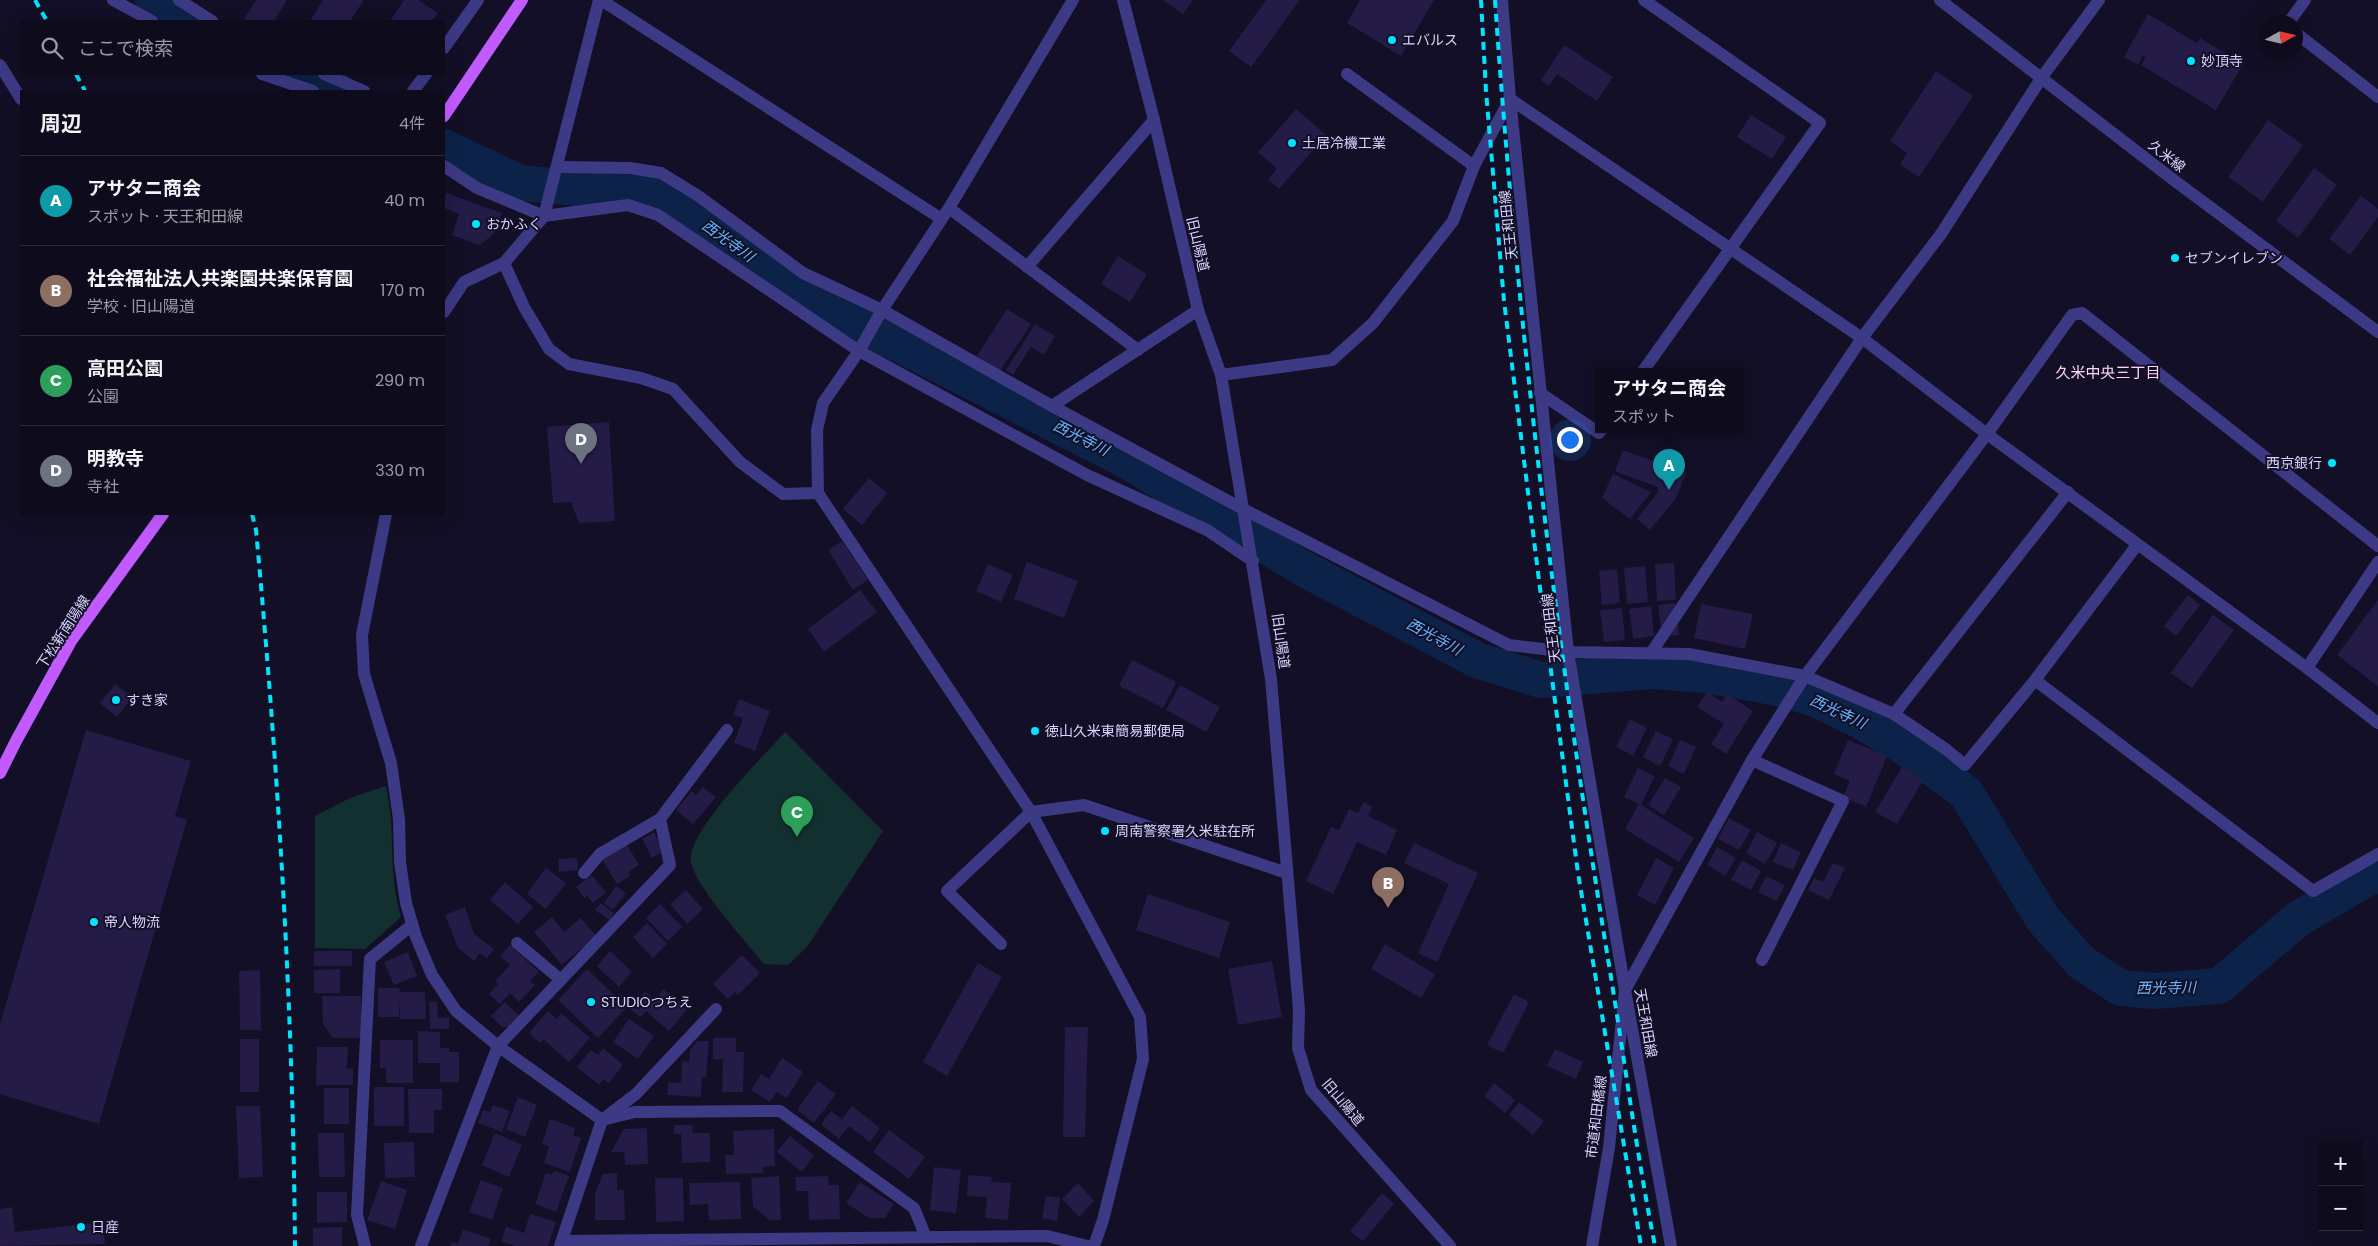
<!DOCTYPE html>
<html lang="ja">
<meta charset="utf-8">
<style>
body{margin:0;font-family:Poppins,"Noto Sans JP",sans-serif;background:#171425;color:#f1f3f6}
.controls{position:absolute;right:15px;bottom:15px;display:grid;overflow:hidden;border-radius:0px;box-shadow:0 5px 20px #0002}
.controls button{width:45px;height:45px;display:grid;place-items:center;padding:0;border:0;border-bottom:1px solid #2e2b3b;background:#0e0b1c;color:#f1f3f6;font:25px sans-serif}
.compass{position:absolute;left:2258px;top:15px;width:45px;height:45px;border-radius:50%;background:#0e0b1c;box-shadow:0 5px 20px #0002;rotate:82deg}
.you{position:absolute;left:1569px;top:439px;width:18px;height:18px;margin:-12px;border:4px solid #fff;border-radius:50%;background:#1a73e8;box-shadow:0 0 0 8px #1a73e833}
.badge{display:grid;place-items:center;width:32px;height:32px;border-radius:50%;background:#00e5ff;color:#fff;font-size:16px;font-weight:700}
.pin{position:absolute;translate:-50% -41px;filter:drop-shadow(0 1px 2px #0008)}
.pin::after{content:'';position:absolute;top:26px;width:18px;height:15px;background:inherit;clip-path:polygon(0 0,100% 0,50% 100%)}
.popup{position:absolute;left:1595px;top:368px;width:148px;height:65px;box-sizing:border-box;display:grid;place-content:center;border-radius:0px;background:#0e0b1c;filter:drop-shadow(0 1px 4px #0005);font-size:16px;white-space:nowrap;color:#9b9ba3}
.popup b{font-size:19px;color:#f1f3f6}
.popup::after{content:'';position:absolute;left:50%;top:100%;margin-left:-10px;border:10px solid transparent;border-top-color:#0e0b1c}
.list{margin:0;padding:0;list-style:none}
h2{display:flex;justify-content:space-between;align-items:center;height:65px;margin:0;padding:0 20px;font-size:21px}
h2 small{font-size:16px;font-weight:400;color:#9b9ba3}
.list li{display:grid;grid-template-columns:32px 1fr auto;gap:15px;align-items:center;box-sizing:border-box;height:90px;padding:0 20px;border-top:1px solid #2e2b3b}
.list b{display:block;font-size:19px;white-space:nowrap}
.list p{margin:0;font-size:16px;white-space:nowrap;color:#9b9ba3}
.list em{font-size:16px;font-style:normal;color:#9b9ba3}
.icon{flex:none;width:28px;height:28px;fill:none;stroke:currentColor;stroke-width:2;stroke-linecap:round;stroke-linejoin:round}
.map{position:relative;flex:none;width:2378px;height:1246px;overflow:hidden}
.search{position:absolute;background:#0e0b1c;box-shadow:0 5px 20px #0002;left:20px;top:20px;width:425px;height:55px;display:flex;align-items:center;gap:12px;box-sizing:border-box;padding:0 18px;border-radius:0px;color:#9b9ba3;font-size:19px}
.panel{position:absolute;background:#0e0b1c;box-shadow:0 5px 20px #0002;left:20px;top:90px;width:425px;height:425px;border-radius:0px}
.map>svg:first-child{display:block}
</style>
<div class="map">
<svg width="2378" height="1246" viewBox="0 0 2378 1246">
<rect width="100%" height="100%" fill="#130f26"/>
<g fill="#12302f">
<path d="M785,732L883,831L807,947L788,965L764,964C747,943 695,886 691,862C685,833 764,756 785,732Z"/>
<path d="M386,786C388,797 390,809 391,820C393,853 391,885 401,917L365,949L315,948V816L350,798Z"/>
</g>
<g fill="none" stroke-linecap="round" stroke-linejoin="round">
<g stroke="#0c2248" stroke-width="36">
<path d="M153,0L186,21"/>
<path d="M296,74L338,91"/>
<path d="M444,147L520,183L667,196L804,296L1127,461L1304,569L1477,660L1541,680L1652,671L1706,675L1772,687L1813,698L1861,721L1901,745L1966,793L2043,919L2082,963L2121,988L2155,991L2219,986L2298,919L2368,878L2378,875"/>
</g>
</g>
<g fill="#241b47">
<path d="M256,0H287L274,21H243Z"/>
<path d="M323,0H364L350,21H310Z"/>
<path d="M404,0H418L438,13L432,21H390Z"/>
<path d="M1163,0H1193L1183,14Z"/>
<path d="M1266,0H1300L1251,67L1229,51Z"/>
<path d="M1360,0H1434L1401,56L1347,23Z"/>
<path d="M2148,14L2197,43L2200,38L2243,64L2216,110L2141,65L2146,57L2143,56L2138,65L2124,57Z"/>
<path d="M1564,45L1613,77L1597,101L1557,74L1549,86L1541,80Z"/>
<path d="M1936,71L1973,96L1919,177L1900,164L1907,153L1890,141Z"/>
<path d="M1296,109L1326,135L1279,189L1268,179L1277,169L1258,152Z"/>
<path d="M1751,115L1786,137L1772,159L1737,137Z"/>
<path d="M2268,120L2303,145L2263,202L2228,177Z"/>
<path d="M2314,168L2337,185L2298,238L2276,221Z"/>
<path d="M446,193L502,213L493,235L479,245L452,235L459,214L444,208Z"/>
<path d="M2361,196L2378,209V217L2350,255L2329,239Z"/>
<path d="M1118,256L1147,274L1130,302L1101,284Z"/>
<path d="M1007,309L1031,324L1000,371L977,356Z"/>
<path d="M1035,324L1055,336L1044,355L1031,347L1013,375L1006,370Z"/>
<path d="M609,422L615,521L579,523L571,502L553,503L547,427Z"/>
<path d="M1623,450L1686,473L1676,498L1650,530L1637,519L1658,492V487L1615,471Z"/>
<path d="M1613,474L1651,492L1630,519L1602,498Z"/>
<path d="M869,478L887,493L862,525L843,509Z"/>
<path d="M842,541L868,580L853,590L828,550Z"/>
<path d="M1027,562L1078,581L1064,618L1014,599Z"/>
<path d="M1674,563L1676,600L1657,601L1655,564Z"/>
<path d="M988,564L1013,575L1001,602L976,591Z"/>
<path d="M1645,566L1648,602L1627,604L1624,568Z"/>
<path d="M1617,569L1620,603L1602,605L1599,571Z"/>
<path d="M860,590L877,612L824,652L808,629Z"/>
<path d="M2188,595L2200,605L2176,636L2164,626Z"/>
<path d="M2378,600V686L2337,655Z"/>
<path d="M1676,603L1679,635L1662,637L1658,605Z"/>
<path d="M1701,604L1753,614L1745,649L1694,638Z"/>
<path d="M1651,606L1654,636L1633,639L1629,609Z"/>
<path d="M1622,608L1625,640L1604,642L1600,610Z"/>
<path d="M2213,615L2234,630L2192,688L2171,673Z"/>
<path d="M1132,660L1176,682L1163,708L1119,686Z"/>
<path d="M115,684L132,697L117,717L100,703Z"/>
<path d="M1180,685L1220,707L1206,732L1166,710Z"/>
<path d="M1707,692L1722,702L1727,694L1753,711L1726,754L1711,744L1724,724L1697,707Z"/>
<path d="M739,699L770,711L755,751L734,743L743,718L733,715Z"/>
<path d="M1630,719L1647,728L1633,756L1616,747Z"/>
<path d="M86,730L191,761L175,816L187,820L99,1124L0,1094V1024Z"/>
<path d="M1656,731L1673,739L1660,766L1643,757Z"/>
<path d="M1680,740L1696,747L1684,774L1668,766Z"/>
<path d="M1848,740L1887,756L1866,807L1843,797L1850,781L1834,774Z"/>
<path d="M1902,767L1923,780L1897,824L1875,812Z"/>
<path d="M1638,768L1655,776L1641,805L1694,838L1679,862L1625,829L1639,804L1624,797Z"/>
<path d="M1665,778L1681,787L1664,815L1648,805Z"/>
<path d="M703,787L716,797L693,824L676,810L692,791L696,795Z"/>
<path d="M1364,802L1372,807L1368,816L1397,830L1386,855L1357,842L1333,894L1306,881L1331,827L1339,830L1349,809L1358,813Z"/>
<path d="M1729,818L1751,830L1739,850L1718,839Z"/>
<path d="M654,832L664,851L652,858L642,839Z"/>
<path d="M1757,832L1777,843L1765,864L1746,853Z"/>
<path d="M1414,843L1478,873L1437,962L1418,953L1449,884L1404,863Z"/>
<path d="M1781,843L1801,852L1793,870L1773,862Z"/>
<path d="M627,845L639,865L628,872L630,876L617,884L602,859Z"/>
<path d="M1717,847L1736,858L1725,876L1707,865Z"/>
<path d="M577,858L578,870L559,872L558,859Z"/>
<path d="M1656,858L1674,868L1655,905L1637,895Z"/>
<path d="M1742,860L1761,871L1751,890L1731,880Z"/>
<path d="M1833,863L1845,868L1829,900L1808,890L1814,878L1823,882Z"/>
<path d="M546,868L566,883L546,909L527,894Z"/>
<path d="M592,875L606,893L593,903L587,896L584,898L576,887Z"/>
<path d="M1766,876L1785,885L1777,901L1758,892Z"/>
<path d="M505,882L533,907L518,924L490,900Z"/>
<path d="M616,886L626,893L613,910L604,903Z"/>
<path d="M686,890L703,909L687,924L670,904Z"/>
<path d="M1148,894L1230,922L1219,958L1136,930Z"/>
<path d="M601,903L614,913L609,920L595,910Z"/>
<path d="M660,904L682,927L668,941L646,918Z"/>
<path d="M465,907L474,934L494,949L487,958L480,953L474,961L458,948L445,915Z"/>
<path d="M552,917L564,932L581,918L596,936L562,965L534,932Z"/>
<path d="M647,923L667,944L653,958L633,937Z"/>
<path d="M1385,944L1435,974L1421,998L1371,969Z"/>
<path d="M510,945L539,972L530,981L535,985L519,1002L510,993L500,1004L489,994L498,984L495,981L510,965L500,956Z"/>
<rect x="314" y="951" width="38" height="15"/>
<path d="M610,951L632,972L619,987L597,966Z"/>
<path d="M408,952L417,976L394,985L384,962Z"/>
<path d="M742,955L760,973L738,995L735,992L728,999L713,984Z"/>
<path d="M1272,961L1282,1017L1238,1025L1228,969Z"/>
<path d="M978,963L1002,977L947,1076L923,1062Z"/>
<path d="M340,969V993H314V970Z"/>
<path d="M587,969L627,1007L598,1038L558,1000Z"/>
<path d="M260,970L261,1030H240L239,971Z"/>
<path d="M378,988H399L400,992H425L426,1019H400V999L399,1017H378Z"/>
<path d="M663,989L687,1010L669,1031L646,1011L641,1017L630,1009L645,991L655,1000Z"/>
<path d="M1514,994L1529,1002L1503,1053L1487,1045Z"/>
<path d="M322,996H361V1038H333L323,1024Z"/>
<path d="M429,1002H437L438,1018L449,1017V1029H430Z"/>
<path d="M505,1002L519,1016L508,1027H502L491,1016Z"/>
<path d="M548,1011L557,1019L561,1013L590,1038L569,1062L544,1040L540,1043L529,1033Z"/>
<path d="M629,1019L654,1036L638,1059L613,1042Z"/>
<path d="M1065,1027H1088L1085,1137H1063Z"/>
<path d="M418,1031L440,1032V1048H449V1052H459V1082H440V1063H418Z"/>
<path d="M713,1038H736V1052H744L743,1092H722L723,1059H713Z"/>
<rect x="240" y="1039" width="19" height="53"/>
<path d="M380,1040H413V1083H386V1068H380Z"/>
<path d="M697,1041H709L706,1077H702L701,1097L667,1095L668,1082L681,1083L682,1061L689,1062L690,1050Z"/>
<path d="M317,1047H348L347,1069L353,1068V1085H316Z"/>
<path d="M603,1048L623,1065L609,1083L603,1079L599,1085L577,1067L591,1050L598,1055Z"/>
<path d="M1555,1049L1583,1062L1576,1079L1547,1066Z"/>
<path d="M782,1058L803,1072L787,1098L777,1092L770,1102L751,1090L761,1074L769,1079Z"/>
<path d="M818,1081L836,1094L814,1123L797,1110Z"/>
<path d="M1494,1083L1515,1100L1505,1113L1484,1096Z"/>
<rect x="374" y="1087" width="30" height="39"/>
<rect x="324" y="1088" width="25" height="36"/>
<path d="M408,1089H442V1110H434V1133H409Z"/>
<path d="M518,1097L537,1105L525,1137L506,1129Z"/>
<path d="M1519,1102L1544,1121L1533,1135L1509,1115Z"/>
<path d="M493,1105L510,1111L502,1132L478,1123L483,1110L490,1112Z"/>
<path d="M236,1106H260L263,1177L239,1178Z"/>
<path d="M852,1106L880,1128L870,1142L849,1126L839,1139L821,1124L831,1111L842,1119Z"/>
<path d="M550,1119L575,1128L573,1135L581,1138L570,1172L544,1163L549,1147L542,1144Z"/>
<path d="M674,1125H692L693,1133H710V1162L682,1163L681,1134H674Z"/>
<path d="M647,1128L648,1164L625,1165L624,1152H611L624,1129Z"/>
<path d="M774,1129L775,1166L763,1167V1173L726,1174L725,1155H734L733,1131Z"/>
<path d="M889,1130L925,1157L909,1179L873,1152Z"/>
<path d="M318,1133H344L345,1177H319Z"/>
<path d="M495,1133L522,1145L509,1177L482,1165Z"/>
<path d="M790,1136L814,1155L802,1172L777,1152Z"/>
<path d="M414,1142L415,1177L385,1178L384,1143Z"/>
<path d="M934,1167L961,1170L956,1213L930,1210Z"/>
<path d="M554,1171L569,1176L556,1212L535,1204L546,1173L552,1175Z"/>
<path d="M617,1173V1190H624L625,1220H595V1193L603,1174Z"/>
<path d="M968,1175L992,1177L991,1182L1011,1183L1008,1220L985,1218L987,1197L967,1196Z"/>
<path d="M779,1176L781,1220H770L753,1207L751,1178Z"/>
<path d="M828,1176L829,1185H839L840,1219L809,1220L808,1191H796L795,1177Z"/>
<path d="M655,1178H683L684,1221L656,1222Z"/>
<path d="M481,1180L503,1188L492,1220L469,1212Z"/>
<path d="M381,1181L407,1190L395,1229L367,1220Z"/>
<path d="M740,1182L741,1219L709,1220L708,1204L690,1205L689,1183Z"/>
<path d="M860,1182L894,1204L885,1218H869L846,1203Z"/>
<path d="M1078,1183L1094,1201L1079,1217L1062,1199Z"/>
<path d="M317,1192H347V1222L317,1223Z"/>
<path d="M1382,1193L1394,1204L1363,1241L1350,1231Z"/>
<path d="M1046,1196L1060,1198L1057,1221L1042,1218Z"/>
<path d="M12,1207L15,1232L102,1222L105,1244L0,1246V1209Z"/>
<path d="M530,1214L556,1222L548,1246H515L501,1241L506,1227L524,1233Z"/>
<path d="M342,1227V1246H313V1228Z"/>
<path d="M463,1229L491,1239L488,1246H450L451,1242L458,1244Z"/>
</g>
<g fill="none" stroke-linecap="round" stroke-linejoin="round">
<g stroke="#3d3a85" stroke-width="12">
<path d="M113,0L152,21"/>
<path d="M179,0L212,21"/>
<path d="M601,0L940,218"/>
<path d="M1073,0L949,208L882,310L859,351L823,403L817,430L818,493L1031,812L1140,1017L1143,1059L1103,1220L1094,1246"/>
<path d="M1123,0L1154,120L1198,310L1221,375L1271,679L1299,1010L1298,1048L1311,1090L1450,1246"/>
<path d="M1502,0L1510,99L1568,652L1625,990L1671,1246"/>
<path d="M1940,0L2175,181L2378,332"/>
<path d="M2289,22L2305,0"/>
<path d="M2296,33L2378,97"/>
<path d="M444,48L478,0"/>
<path d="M0,65L21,99"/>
<path d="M262,74L313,91"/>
<path d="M324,74L364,91"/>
<path d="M413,91L426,74"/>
<path d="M444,166L477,188L544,216L628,205L658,215L859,351L1087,475L1207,530L1253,561"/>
<path d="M1474,166L1510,99L1862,338L1987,434L2307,668L2378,723"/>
<path d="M557,167L630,168L661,173L697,195L803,273L882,310L1052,406L1243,509L1509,645L1568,652L1689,654L1805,676L1894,714L1947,750L1965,765L2035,680L2137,545"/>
<path d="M949,208L1138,350"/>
<path d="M504,263L524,307L549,349L569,364L641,378L673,389L740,462L783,494L818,493"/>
<path d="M1027,267L1154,120"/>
<path d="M444,312L464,282L504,263L544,216L599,0"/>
<path d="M1643,371L1820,123L1644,0"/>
<path d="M1221,375L1332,360L1373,323L1453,221L1474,166L1347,74"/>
<path d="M1540,393L1599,433L1602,429"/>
<path d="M1052,406L1198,310"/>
<path d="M386,514L362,635L364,674L391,763L399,819L400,862L406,903L416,937L432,975L456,1011L498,1046L602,1120L635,1112L780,1111L914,1208L925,1235"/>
<path d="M1651,653L1862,338L1941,234L2042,77L2099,0"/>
<path d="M2307,668L2378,562"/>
<path d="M2035,680L2313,891L2378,854"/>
<path d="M1894,714L2068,492"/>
<path d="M1752,760L1843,801L1762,960"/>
<path d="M584,873L600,854L660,819"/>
<path d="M517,943L561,980"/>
<path d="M1001,944L947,891L1031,812L1084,805L1287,873"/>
<path d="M562,1241L1047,1236L1088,1246"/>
<path d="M365,1246L357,1215L370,959L412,925"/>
<path d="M421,1246L498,1046L670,865L660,819L727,730"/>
<path d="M560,1246L602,1120L636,1094L716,1009"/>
<path d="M1592,1246L1609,1148L1625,990L1752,760L1805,676L1987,434L2072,315L2082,313L2378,546"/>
</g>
<g stroke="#c25bff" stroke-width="12">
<path d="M444,116L522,0"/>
<path d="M0,773L16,741L71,641L163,514"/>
</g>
<g stroke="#00e5ff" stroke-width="4" stroke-dasharray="8 6" stroke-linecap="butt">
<path d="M35,0L47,21"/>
<path d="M1481,0L1486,91L1504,301L1541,596L1578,873L1641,1246"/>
<path d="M1495,0C1517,321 1556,641 1608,959C1624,1055 1636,1151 1655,1246"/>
<path d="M76,74L85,91"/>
<path d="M252,514L256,530C278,768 293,1007 295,1246"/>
</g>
</g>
<g fill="#00e5ff" stroke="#130f26" stroke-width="2">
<circle cx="1392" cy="40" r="5"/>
<circle cx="2191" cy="61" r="5"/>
<circle cx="1292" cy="143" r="5"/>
<circle cx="476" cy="224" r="5"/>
<circle cx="2175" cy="258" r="5"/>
<circle cx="2332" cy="463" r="5"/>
<circle cx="116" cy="700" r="5"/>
<circle cx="1035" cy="731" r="5"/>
<circle cx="1105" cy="831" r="5"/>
<circle cx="94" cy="922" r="5"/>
<circle cx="591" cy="1002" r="5"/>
<circle cx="81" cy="1227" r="5"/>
</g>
<g text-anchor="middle" stroke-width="4" stroke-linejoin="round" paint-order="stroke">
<g font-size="14" fill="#d9d4ff" stroke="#130f26" text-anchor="start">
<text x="1402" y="45">エバルス</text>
<text x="2201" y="66">妙頂寺</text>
<text x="1302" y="148">土居冷機工業</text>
<text x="486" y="229">おかふく</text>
<text x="2185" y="263">セブンイレブン</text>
<text x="2322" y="468" text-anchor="end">西京銀行</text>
<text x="126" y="705">すき家</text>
<text x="1045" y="736">徳山久米東簡易郵便局</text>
<text x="1115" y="836">周南警察署久米駐在所</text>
<text x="104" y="927">帝人物流</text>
<text x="601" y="1007">STUDIOつちえ</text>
<text x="91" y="1232">日産</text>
</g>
<g font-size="14" fill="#d9d4ff" stroke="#130f26">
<text transform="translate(2167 156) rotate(38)" y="5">久米線</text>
<text transform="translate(1508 225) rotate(-96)" y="5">天王和田線</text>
<text transform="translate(1198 244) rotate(77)" y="5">旧山陽道</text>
<text transform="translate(1551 628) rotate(-97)" y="5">天王和田線</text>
<text transform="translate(63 632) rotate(-57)" y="5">下松新南陽線</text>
<text transform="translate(1281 641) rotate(82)" y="5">旧山陽道</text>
<text transform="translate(1646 1023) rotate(80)" y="5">天王和田線</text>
<text transform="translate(1343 1102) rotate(50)" y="5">旧山陽道</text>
<text transform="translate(1596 1117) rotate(-83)" y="5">市道和田橋線</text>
</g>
<g font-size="15" font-style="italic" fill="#62b6ff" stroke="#130f26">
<text transform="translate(728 241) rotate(36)" y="5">西光寺川</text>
<text transform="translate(1081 438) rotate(27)" y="5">西光寺川</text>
<text transform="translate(1434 637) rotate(28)" y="5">西光寺川</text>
<text transform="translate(1838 712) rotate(25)" y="5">西光寺川</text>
<text transform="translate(2166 988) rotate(-1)" y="5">西光寺川</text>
</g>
<g font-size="15" fill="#ffd6f0" stroke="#130f26">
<text x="2108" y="378">久米中央三丁目</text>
</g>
</g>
</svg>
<div class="controls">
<button>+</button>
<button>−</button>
</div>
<svg class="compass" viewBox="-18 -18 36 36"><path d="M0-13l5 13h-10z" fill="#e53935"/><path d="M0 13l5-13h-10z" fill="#9b9ba3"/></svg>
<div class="you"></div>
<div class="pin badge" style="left:1669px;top:490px;background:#0f9aa8">A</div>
<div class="popup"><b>アサタニ商会</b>スポット</div>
<div class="pin badge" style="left:1388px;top:908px;background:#8d6e63">B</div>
<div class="pin badge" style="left:797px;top:837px;background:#2e9e5b">C</div>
<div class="pin badge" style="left:581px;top:464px;background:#6b7280">D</div>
<div class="search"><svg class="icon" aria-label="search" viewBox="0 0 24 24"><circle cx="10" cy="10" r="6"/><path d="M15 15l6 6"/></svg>ここで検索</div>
<section class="panel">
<h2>周辺<small>4件</small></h2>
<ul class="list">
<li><span class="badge" style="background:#0f9aa8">A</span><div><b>アサタニ商会</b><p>スポット · 天王和田線</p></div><em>40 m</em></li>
<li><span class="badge" style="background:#8d6e63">B</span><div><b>社会福祉法人共楽園共楽保育園</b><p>学校 · 旧山陽道</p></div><em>170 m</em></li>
<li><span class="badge" style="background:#2e9e5b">C</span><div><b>高田公園</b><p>公園</p></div><em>290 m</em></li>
<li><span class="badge" style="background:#6b7280">D</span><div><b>明教寺</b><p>寺社</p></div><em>330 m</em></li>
</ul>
</section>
</div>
